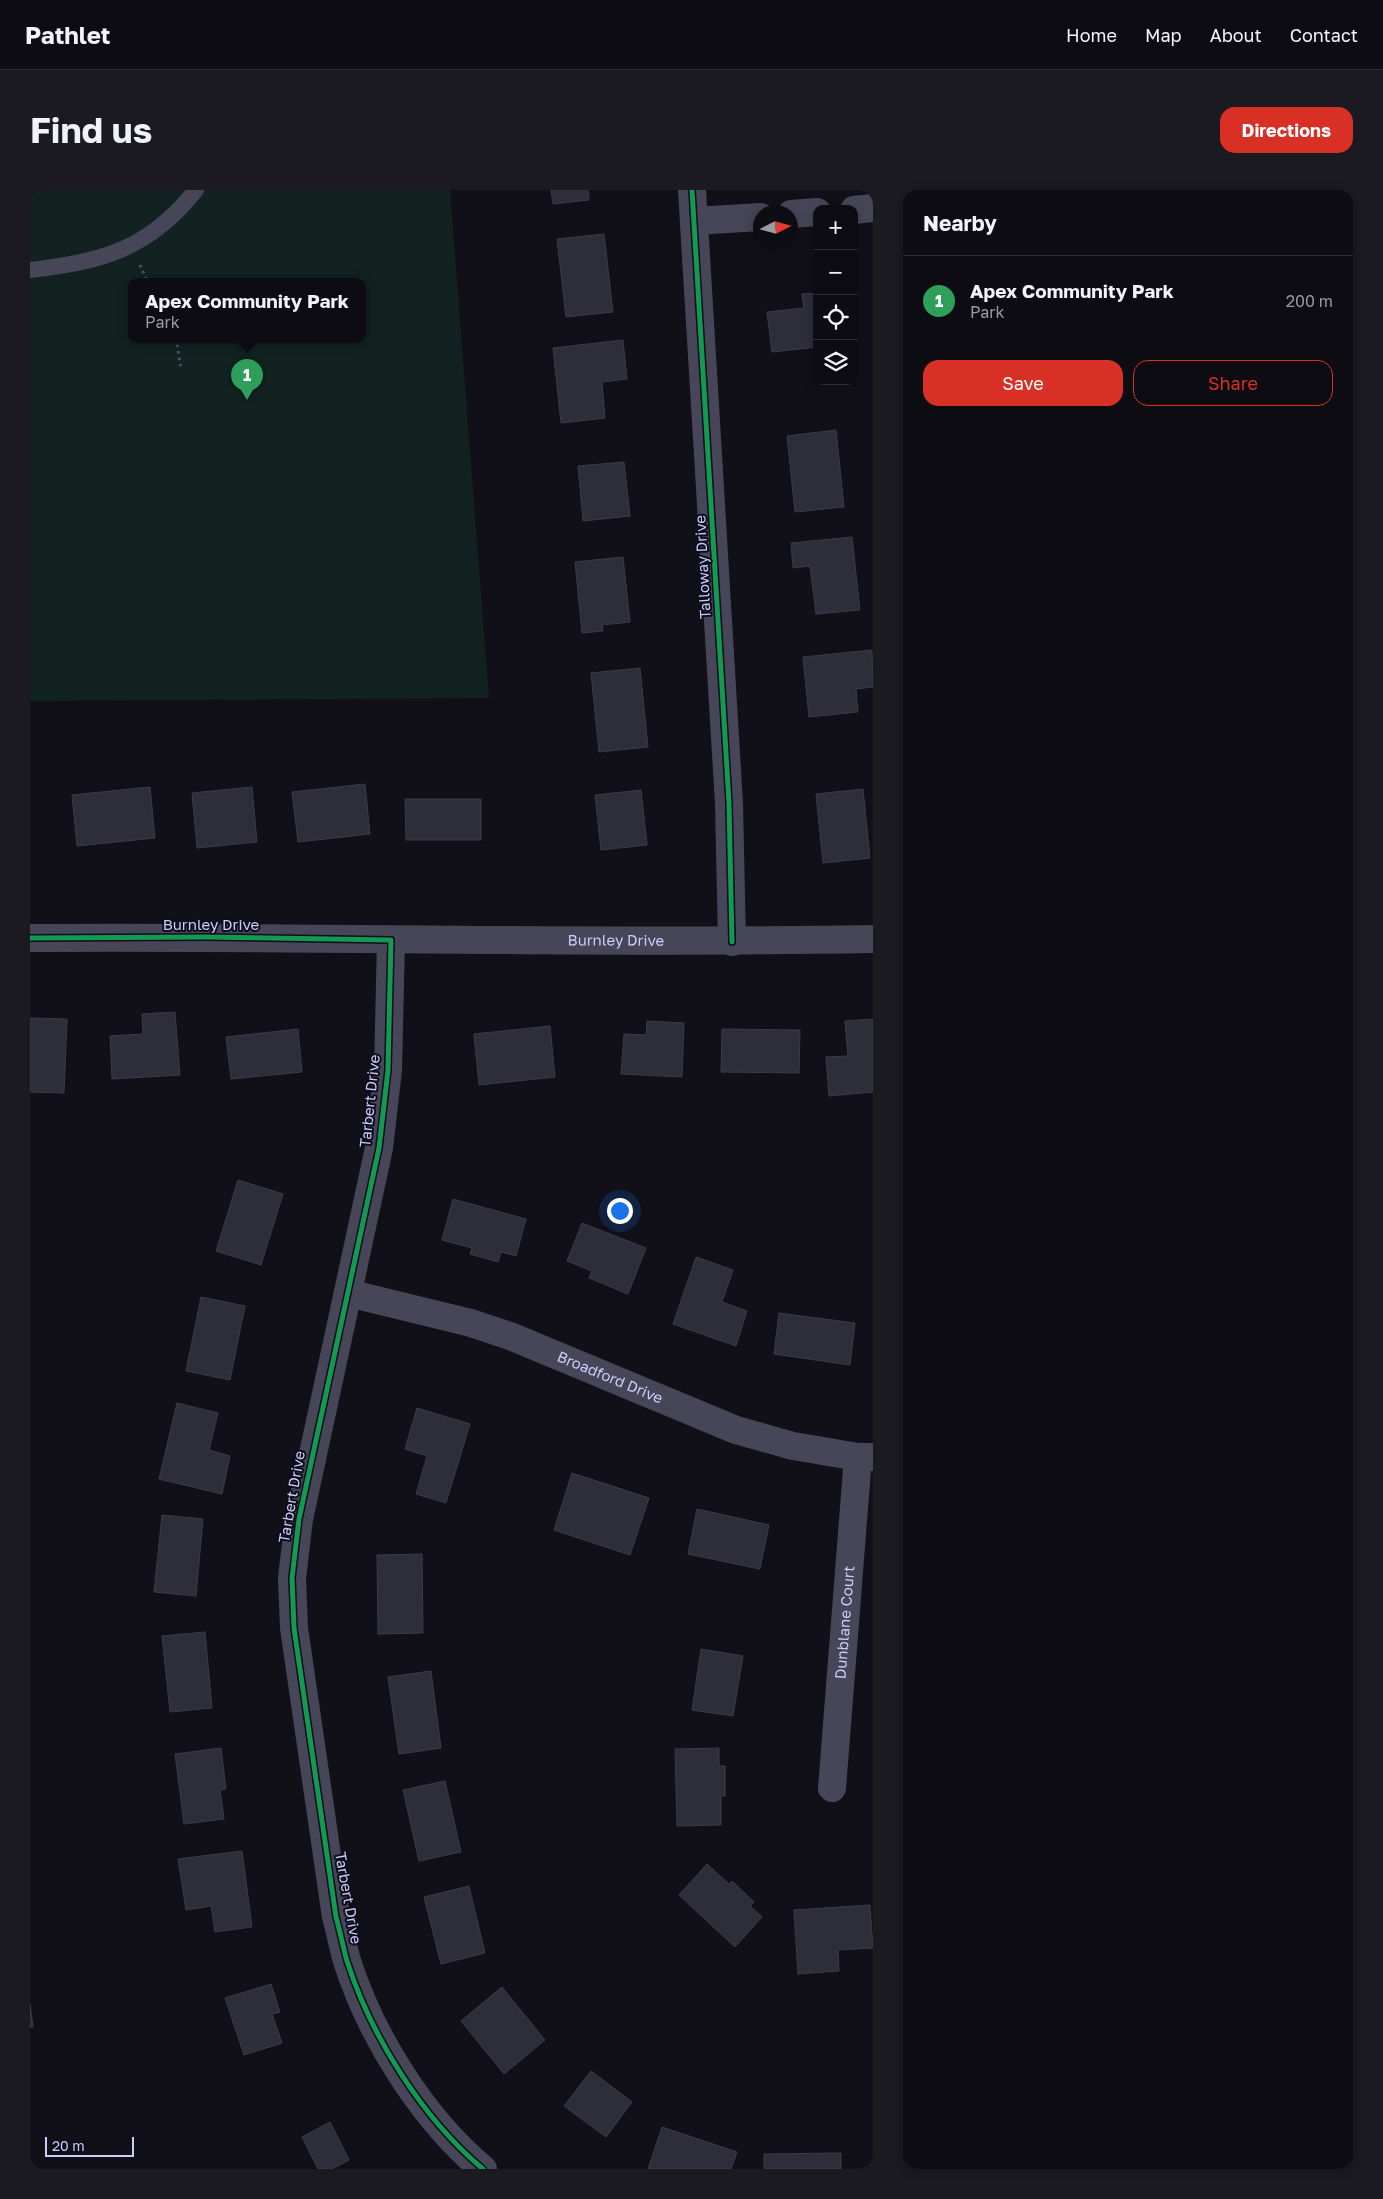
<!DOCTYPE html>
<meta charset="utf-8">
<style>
body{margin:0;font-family:"Golos Text",sans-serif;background:#1b1a20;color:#f1f3f6}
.controls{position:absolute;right:15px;top:15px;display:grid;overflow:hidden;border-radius:10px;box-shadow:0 2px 12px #0003}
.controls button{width:45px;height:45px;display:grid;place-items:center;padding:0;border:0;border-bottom:1px solid #2d2c32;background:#0d0c12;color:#f1f3f6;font:25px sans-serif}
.compass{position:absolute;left:723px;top:15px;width:45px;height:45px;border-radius:50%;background:#0d0c12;box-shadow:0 2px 12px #0003;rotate:84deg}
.scale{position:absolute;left:15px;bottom:12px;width:89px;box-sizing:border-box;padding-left:5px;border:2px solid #ccccfa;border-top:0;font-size:14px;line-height:18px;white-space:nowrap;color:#ccccfa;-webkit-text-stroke:4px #0e0d1b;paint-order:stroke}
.you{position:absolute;left:589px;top:1020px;width:18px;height:18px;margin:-12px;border:4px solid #fff;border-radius:50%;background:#1a73e8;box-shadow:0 0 0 8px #1a73e833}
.badge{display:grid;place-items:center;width:32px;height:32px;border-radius:50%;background:#d93025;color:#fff;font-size:16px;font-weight:700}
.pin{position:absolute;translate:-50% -41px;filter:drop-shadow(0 1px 2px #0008)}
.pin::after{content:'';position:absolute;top:26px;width:18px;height:15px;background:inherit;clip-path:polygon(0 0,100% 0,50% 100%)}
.popup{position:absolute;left:98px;top:88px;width:238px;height:65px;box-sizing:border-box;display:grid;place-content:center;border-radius:10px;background:#0d0c12;filter:drop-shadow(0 1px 4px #0005);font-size:16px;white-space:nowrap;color:#9a9b9f}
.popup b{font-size:19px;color:#f1f3f6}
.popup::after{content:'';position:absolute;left:50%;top:100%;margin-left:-10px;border:10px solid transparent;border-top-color:#0d0c12}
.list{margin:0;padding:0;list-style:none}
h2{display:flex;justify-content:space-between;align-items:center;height:65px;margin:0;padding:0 20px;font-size:21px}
h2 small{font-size:16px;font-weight:400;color:#9a9b9f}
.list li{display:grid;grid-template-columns:32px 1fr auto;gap:15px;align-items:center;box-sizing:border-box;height:90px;padding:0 20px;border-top:1px solid #2d2c32}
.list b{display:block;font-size:19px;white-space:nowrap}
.list p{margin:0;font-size:16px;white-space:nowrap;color:#9a9b9f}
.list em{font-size:16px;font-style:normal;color:#9a9b9f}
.actions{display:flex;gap:10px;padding:15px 20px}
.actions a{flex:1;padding:11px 0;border:1px solid #d93025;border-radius:15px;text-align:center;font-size:18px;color:#d93025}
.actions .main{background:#d93025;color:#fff}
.icon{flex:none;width:28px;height:28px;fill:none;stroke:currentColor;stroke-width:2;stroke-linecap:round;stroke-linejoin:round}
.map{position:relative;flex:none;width:843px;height:1979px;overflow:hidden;border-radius:15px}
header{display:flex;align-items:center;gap:30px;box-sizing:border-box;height:70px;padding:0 25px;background:#0d0c12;border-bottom:1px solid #2d2c32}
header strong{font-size:24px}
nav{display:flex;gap:28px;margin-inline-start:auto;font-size:18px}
.intro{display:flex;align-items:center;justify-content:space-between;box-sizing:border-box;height:120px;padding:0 30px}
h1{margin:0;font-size:35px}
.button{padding:12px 22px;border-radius:15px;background:#d93025;color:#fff;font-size:18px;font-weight:700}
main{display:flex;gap:30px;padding:0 30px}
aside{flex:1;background:#0d0c12;border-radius:15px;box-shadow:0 2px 12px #0003}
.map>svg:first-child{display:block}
</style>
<header>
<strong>Pathlet</strong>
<nav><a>Home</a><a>Map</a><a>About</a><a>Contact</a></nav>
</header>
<div class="intro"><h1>Find us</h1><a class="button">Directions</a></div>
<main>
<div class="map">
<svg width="843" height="1979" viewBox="0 0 843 1979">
<rect width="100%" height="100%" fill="#111018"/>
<path fill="#112221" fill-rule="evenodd" d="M0,0H420L459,508L0,511ZM102,91H332V149H102Z"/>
<g fill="#2e2e3a" stroke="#3c3a4b">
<path d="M521,0H558L559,10L523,14Z"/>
<path d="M574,44L583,122L536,127L527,49Z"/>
<path d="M787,103V157L742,162L737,122L774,118L772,104Z"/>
<path d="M593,150L597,189L572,192L575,228L531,233L523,158Z"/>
<path d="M806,240L814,317L765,322L757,246Z"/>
<path d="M594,272L600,326L553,331L548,276Z"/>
<path d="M822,347L830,420L786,424L780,376L763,378L761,353Z"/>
<path d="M593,367L600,432L572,435L573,441L552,443L545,372Z"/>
<path d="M842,460L843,497L826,499L828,522L779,527L773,467Z"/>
<path d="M610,478L618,557L569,562L561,483Z"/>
<path d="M335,594L340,644L268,652L262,602Z"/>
<path d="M120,597L125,648L47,656L42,605Z"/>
<path d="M222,597L227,652L167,658L162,603Z"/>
<path d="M833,599L840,668L793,673L786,604Z"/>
<path d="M611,600L617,655L571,660L565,605Z"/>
<path d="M375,609H451V650H376Z"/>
<path d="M145,822L150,885L82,889L80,846L113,844L112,824Z"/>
<path d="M0,828L37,829L34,903L0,902Z"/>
<path d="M843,829V902L799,906L796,867L818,866L815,831Z"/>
<path d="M617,831L654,833L652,887L591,884L594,844L616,845Z"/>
<path d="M520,836L525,887L449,895L444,844Z"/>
<path d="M268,839L272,882L201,889L196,847Z"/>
<path d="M692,839L770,840L769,883L691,882Z"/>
<path d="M208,990L253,1004L231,1075L186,1061Z"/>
<path d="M423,1009L496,1029L486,1066L471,1062L468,1072L440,1064L442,1058L412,1050Z"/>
<path d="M552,1033L616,1058L598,1104L559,1088L562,1081L537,1071Z"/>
<path d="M666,1067L703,1080L692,1112L717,1121L706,1156L643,1134Z"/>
<path d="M171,1107L215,1116L200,1190L156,1181Z"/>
<path d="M749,1123L825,1133L820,1175L744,1164Z"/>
<path d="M147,1213L188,1223L179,1260L200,1266L192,1304L129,1289Z"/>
<path d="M387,1218L440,1234L416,1313L386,1304L397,1266L375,1259Z"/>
<path d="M542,1283L619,1308L600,1365L524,1340Z"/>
<path d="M667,1319L739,1335L730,1379L658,1364Z"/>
<path d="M132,1325L173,1329L166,1406L124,1402Z"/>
<path d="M392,1364L393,1443L348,1444L347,1365Z"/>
<path d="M175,1442L182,1518L140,1522L132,1446Z"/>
<path d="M671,1459L713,1466L703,1526L662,1520Z"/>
<path d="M401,1481L411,1558L369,1564L358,1487Z"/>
<path d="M191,1558L196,1599L190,1600L194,1629L154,1634L145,1564Z"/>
<path d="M689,1558V1576H695V1606H691V1635L647,1636L645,1559Z"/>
<path d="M415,1591L431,1662L389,1671L373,1600Z"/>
<path d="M212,1661L222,1737L185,1742L181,1716L156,1720L148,1669Z"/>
<path d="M677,1674L699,1694L702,1691L724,1712L720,1716L732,1727L705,1757L649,1705Z"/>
<path d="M439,1696L455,1763L411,1774L394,1707Z"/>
<path d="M840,1715L843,1758L808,1760L809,1781L768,1784L764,1720Z"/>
<path d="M241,1794L250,1822L242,1824L252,1853L214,1865L195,1808Z"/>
<path d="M472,1797L515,1850L474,1884L431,1831Z"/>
<path d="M0,1814L3,1837H0Z"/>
<path d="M561,1881L602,1912L576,1947L534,1916Z"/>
<path d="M300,1932L319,1970L302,1979H288L272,1947Z"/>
<path d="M632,1937L707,1962L701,1979H618Z"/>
<path d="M811,1963V1979H734V1964Z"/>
</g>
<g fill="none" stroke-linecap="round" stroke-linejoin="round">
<g stroke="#47555e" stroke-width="3" stroke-dasharray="2.5 4" stroke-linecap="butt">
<path d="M110,75L117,91"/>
<path d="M144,149L147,154L151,179"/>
</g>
<path stroke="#464658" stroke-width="16" d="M0,80C72,72 119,59 166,0"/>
<g stroke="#464658" stroke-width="28">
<path d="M662,0L699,613L702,752"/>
<path d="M824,20L843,18"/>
<path d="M761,24L787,22"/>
<path d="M664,31L731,27"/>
<path id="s1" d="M0,748C281,746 562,754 843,749"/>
<path d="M361,750L358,880L349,958L269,1329L262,1388L264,1438L306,1727C310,1741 313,1757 317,1771C341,1846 392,1928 453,1979"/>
<path id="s2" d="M318,1103L441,1133L480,1146L706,1240L763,1256L828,1267H843"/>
<path id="s3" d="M802,1598L828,1267"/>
</g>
<defs>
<g id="cycleway">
<path d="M662,0L699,613L702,752"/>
<path d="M0,748L177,747L361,750L358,880L349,958L269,1329L262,1388L264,1438L306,1727C310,1741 313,1757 317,1771C341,1846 392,1928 453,1979"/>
</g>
</defs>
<use href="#cycleway" stroke="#0e0d1b" stroke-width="8"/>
<use href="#cycleway" stroke="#139951" stroke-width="5"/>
</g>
<g text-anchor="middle" stroke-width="4" stroke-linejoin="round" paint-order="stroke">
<g font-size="15" fill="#ccccfa" stroke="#0e0d1b">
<text transform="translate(673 377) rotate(-93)" y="5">Talloway Drive</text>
<text x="181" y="740">Burnley Drive</text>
<text dy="5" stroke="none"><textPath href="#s1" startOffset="586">Burnley Drive</textPath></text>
<text transform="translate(340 911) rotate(-84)" y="5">Tarbert Drive</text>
<text dy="5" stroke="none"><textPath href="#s2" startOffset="276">Broadford Drive</textPath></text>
<text transform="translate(262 1307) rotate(-80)" y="5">Tarbert Drive</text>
<text dy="5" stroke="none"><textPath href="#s3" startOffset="166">Dunblane Court</textPath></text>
<text transform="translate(318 1708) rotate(80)" y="5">Tarbert Drive</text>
</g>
</g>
</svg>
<div class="controls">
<button>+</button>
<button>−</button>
<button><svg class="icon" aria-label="locate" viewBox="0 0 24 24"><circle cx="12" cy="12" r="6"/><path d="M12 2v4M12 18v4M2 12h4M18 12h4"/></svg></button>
<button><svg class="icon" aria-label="layers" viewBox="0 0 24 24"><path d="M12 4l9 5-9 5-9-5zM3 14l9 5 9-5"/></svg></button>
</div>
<svg class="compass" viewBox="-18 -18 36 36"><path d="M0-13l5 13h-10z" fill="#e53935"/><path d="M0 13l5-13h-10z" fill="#9a9b9f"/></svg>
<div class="scale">20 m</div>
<div class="you"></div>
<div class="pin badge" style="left:217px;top:210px;background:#2e9e5b">1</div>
<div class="popup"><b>Apex Community Park</b>Park</div>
</div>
<aside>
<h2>Nearby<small></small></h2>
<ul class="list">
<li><span class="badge" style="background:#2e9e5b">1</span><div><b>Apex Community Park</b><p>Park</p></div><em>200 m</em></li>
</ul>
<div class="actions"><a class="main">Save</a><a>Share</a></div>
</aside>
</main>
